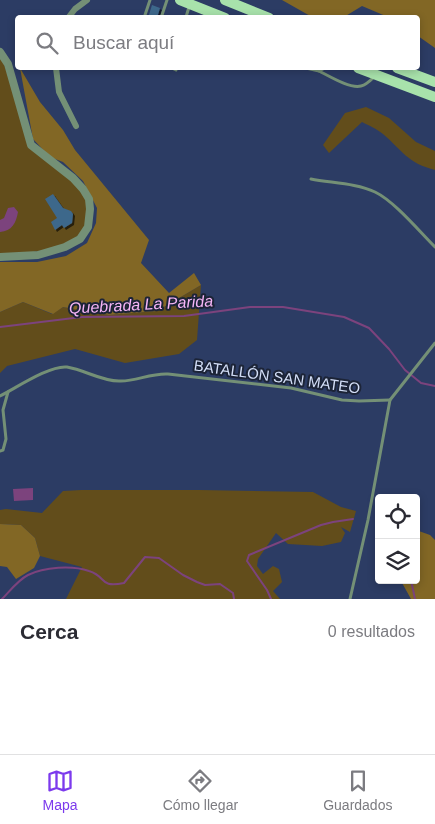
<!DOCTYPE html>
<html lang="es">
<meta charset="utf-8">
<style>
body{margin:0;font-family:Helvetica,sans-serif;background:#f2f2f3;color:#2b2b33}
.controls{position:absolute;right:15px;bottom:15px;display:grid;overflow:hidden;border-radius:5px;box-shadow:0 2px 8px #0003}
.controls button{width:45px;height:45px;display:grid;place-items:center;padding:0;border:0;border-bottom:1px solid #e1e1e2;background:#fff;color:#2b2b33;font:25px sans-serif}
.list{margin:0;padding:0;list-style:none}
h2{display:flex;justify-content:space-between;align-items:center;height:65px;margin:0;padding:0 20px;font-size:21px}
h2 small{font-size:16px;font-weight:400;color:#7c7c81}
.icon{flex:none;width:28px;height:28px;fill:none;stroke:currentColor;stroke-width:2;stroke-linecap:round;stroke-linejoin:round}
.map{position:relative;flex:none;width:435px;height:599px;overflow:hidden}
.search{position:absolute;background:#fff;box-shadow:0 2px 8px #0003;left:15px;right:15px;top:15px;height:55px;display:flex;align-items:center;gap:12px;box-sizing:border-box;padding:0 18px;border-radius:5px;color:#7c7c81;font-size:19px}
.sheet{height:155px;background:#fff}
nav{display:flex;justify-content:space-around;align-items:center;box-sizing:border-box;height:70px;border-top:1px solid #e1e1e2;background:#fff;font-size:14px;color:#7c7c81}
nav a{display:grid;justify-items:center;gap:2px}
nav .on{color:#7c3aed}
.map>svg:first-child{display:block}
</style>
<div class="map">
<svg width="435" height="599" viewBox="0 0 435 599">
<defs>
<filter id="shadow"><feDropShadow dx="2" dy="2" stdDeviation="0" flood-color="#0009"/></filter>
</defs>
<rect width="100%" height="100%" fill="#2c3c64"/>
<g fill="#624d1b">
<path d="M0,52L31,145L73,178L89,199L88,227L65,247L0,257Z"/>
<path d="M366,107L389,118L416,142L435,151V170C407,163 402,150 383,134C377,129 368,125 362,122L329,153L323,145L345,113Z"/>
<path d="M201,285L197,340L179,354L125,363L75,349L7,366L0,373V312L23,302L52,314L63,307L109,315L157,311Z"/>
<path d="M81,490H200L313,492L341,507L356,511L350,532L341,527L345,533L341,542L322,546L288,544L276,533L258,559L257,566L263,574L273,566L279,569L282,582L273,591L280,599H66L82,567L40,556L35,538L21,525L0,524V510L6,509L42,513L63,491Z"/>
</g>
<g fill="#826725">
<path d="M282,0H435V48L418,36V18L388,17L362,6L344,17H312Z"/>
<path d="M20,68L40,102L63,130L75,150L149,240L141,263L169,293L194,273L201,285L157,311L109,315L63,307L53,314L23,302L0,312V262H37L66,256L87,243L96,223L97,208L83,181L63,162L50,157L33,139Z"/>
<path d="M0,524L21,525L35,538L40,556L34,568L16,579L7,567L0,566Z"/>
<path d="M416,530L430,535L435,540V599H411L401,581L416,580Z"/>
</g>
<g fill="#7c437d">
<path d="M14,207L18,212C16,223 12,231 0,232V220L4,218L8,208Z"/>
<path d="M33,488V500L14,501L13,489Z"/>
</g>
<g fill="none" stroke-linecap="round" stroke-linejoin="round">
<g stroke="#7c437d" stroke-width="2">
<path d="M0,327L82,317L184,316L250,307H283L344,317L369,328L389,349L405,370L421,383L435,386"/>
<path d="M411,580L415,599"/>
<path d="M2,599C9,592 18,580 28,575C44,567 72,565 89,571C108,577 98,588 124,583L145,557L159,558L183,575L197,582L205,585L220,584L233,593L234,599"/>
<path d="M271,599L267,590L247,561L249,555L321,525L333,522L353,519"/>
</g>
</g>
<g fill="#3e678b" filter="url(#shadow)">
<path d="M152,5L160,8L157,18H148Z"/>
<path d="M53,194L63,208L71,211L73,214L72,223L64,228L62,225L55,230L51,222L57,218L45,199Z"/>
</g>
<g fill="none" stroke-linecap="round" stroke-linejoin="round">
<g stroke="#749076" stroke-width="3">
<path d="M144,18L150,0"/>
<path d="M161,18L167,0"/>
<path d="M187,18L186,17L189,7"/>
<path d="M172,68L176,70"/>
<path d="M306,68L319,71L325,68"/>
<path d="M319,71C329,76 350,89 361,86C366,85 370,81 374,77"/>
<path d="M311,179C331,183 356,183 375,192C394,201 419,231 435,247"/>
<path d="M0,396C16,388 50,365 67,367C85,370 101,381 119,381C135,382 150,373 168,374L291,388L342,400L359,401L390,400"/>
<path d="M0,451L3,450L6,439L3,410L8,392"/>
<path d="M350,599L368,520L390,400L435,343"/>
</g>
<g stroke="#749076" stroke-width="6">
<path d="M68,18L75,9L87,0"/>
<path d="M56,68L59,92L76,126"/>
</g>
<path stroke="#749076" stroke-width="8" d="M0,52L8,64L31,145L73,178L83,189L89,199L90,209L88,227L80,239L65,247L38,255L0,257"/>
<g stroke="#a8e2ab" stroke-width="10">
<path d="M180,0L225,18"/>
<path d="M225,0L269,18"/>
<path d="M358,68L435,97"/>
<path d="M397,68L435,82"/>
</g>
</g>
<g text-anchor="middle" stroke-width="4" stroke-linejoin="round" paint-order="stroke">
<g font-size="15" fill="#d3def7" stroke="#1c2437">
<text transform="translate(277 377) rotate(8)" y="5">BATALLÓN SAN MATEO</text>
</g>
<g font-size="16" font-style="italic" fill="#f6b5f7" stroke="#1c2437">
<text transform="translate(141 304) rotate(-3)" y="6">Quebrada La Parida</text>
</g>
</g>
</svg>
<div class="controls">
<button><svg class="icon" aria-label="locate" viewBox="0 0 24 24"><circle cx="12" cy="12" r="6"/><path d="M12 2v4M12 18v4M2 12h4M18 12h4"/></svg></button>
<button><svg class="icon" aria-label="layers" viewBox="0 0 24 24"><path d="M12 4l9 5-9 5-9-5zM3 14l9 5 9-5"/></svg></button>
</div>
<div class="search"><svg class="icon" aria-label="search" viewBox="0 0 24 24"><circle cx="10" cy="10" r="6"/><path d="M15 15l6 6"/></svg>Buscar aquí</div>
</div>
<section class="sheet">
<h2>Cerca<small>0 resultados</small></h2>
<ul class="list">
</ul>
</section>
<nav>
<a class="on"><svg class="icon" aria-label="map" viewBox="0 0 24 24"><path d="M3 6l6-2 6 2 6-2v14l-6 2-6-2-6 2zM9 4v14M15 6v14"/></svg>Mapa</a>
<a><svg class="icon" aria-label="directions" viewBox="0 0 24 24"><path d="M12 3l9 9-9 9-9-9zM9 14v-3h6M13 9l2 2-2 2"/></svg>Cómo llegar</a>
<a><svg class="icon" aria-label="saved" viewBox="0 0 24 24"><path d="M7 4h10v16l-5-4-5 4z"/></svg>Guardados</a>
</nav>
